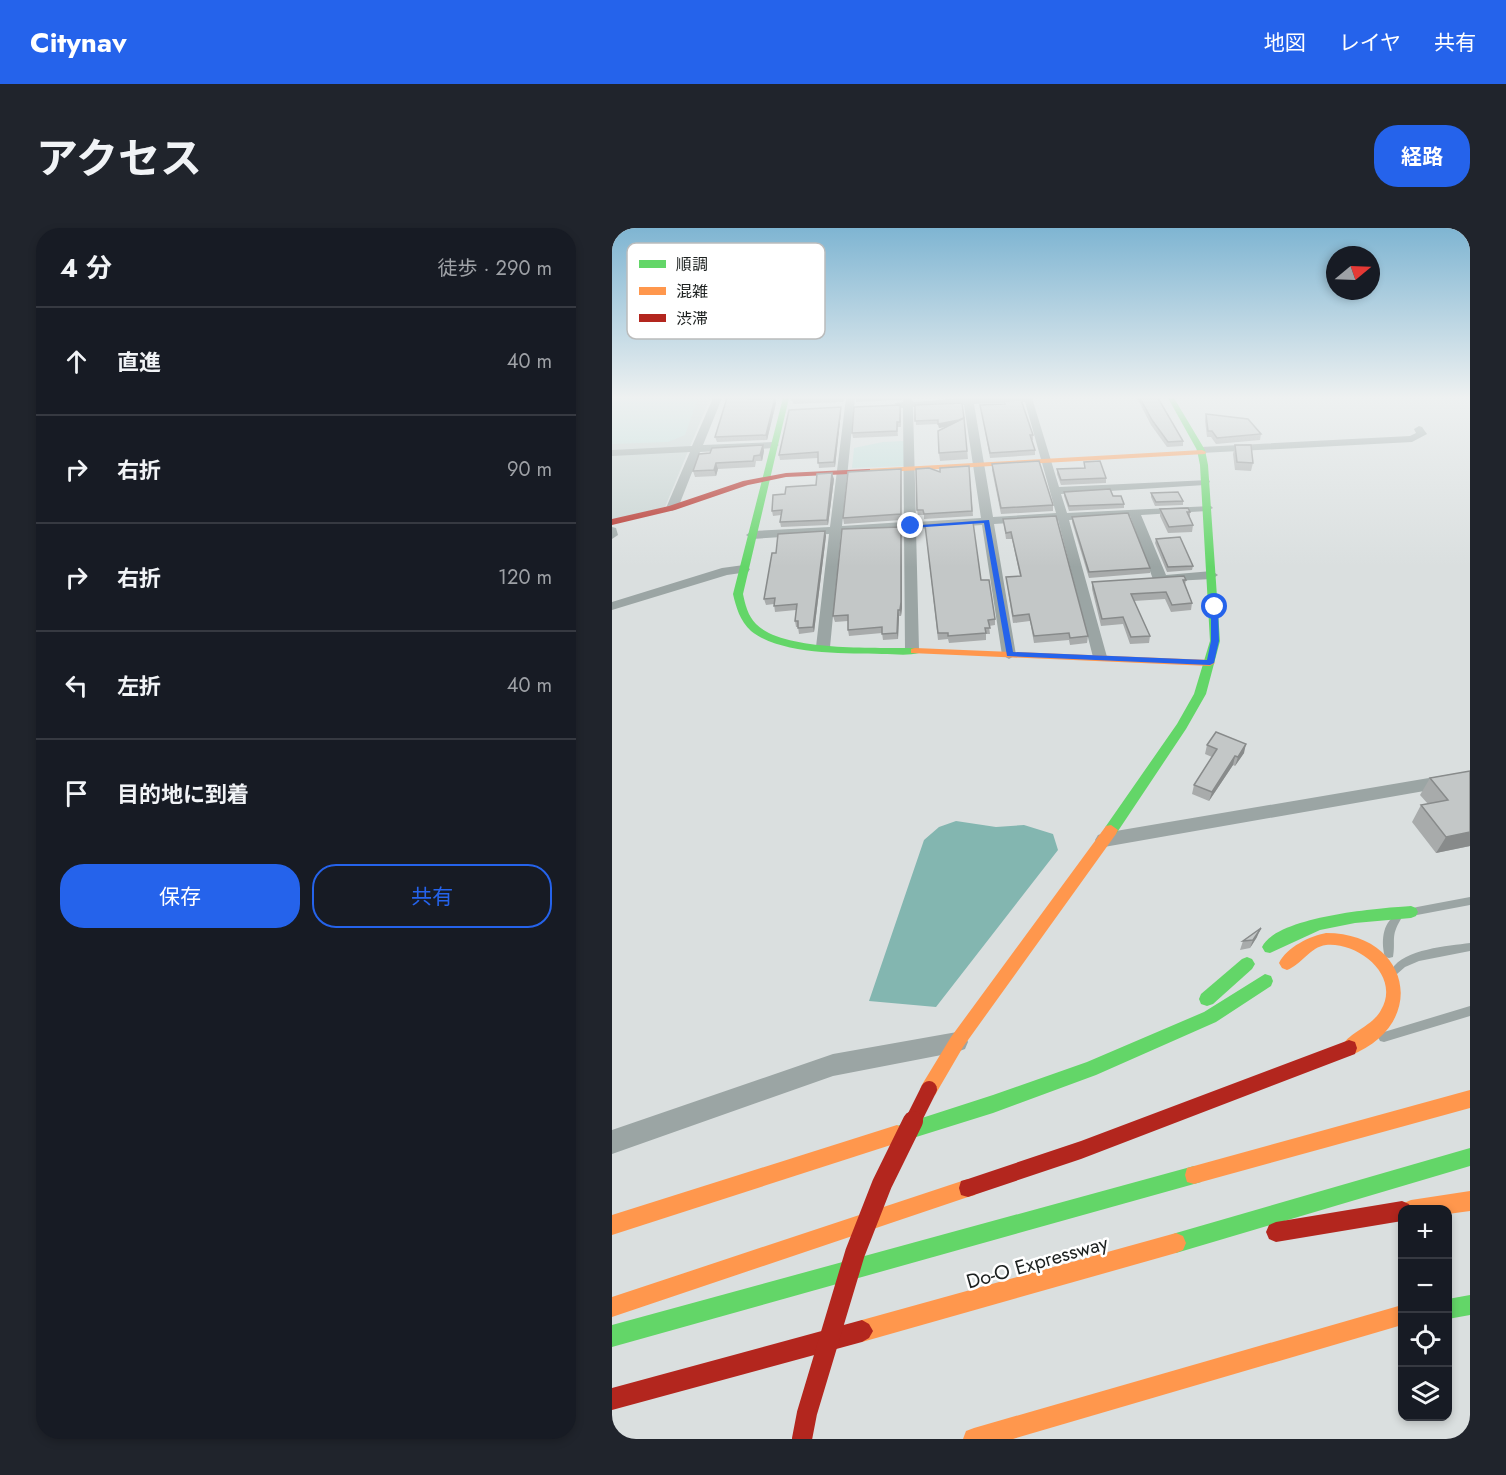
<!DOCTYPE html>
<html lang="ja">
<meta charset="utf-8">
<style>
body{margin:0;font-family:Jost,"Noto Sans JP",sans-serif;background:#20242c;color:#f1f3f6}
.controls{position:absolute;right:18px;bottom:18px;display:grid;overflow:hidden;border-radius:12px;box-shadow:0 3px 9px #0003}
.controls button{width:54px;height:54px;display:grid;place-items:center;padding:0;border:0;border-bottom:2px solid #363941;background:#171b24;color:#f1f3f6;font:30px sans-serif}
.compass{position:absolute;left:714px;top:18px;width:54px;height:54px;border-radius:50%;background:#171b24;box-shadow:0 3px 9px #0003;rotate:71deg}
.stop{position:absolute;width:18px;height:18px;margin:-14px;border:4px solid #2563eb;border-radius:50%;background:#fff}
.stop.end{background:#2563eb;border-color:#fff;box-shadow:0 2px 6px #0008}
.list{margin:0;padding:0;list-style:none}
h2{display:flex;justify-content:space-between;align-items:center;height:78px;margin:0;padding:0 24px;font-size:26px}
h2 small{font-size:20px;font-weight:400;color:#9ea1a6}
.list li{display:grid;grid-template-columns:39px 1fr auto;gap:18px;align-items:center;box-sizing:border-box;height:108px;padding:0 24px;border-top:2px solid #363941}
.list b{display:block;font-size:22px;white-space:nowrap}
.list em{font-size:20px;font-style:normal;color:#9ea1a6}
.actions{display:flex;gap:12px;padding:18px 24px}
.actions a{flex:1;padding:14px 0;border:2px solid #2563eb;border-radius:24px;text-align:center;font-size:21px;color:#2563eb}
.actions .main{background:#2563eb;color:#fff}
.icon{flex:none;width:33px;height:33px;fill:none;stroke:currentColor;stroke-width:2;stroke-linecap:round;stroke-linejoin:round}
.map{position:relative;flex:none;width:858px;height:1211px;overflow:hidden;border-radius:24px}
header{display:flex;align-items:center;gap:36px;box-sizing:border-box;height:84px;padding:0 30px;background:#2563eb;color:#fff}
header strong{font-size:28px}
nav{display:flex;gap:33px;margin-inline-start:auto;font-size:21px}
.intro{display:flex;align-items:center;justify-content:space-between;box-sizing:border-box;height:144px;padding:0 36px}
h1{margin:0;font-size:42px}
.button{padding:15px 27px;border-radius:24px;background:#2563eb;color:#fff;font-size:21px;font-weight:700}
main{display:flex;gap:36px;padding:0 36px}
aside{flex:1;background:#171b24;border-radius:24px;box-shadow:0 3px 9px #0003}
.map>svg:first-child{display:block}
</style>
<header>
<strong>Citynav</strong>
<nav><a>地図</a><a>レイヤ</a><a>共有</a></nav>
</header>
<div class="intro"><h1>アクセス</h1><a class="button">経路</a></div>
<main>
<aside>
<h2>4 分<small>徒歩 · 290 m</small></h2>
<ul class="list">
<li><svg class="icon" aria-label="ahead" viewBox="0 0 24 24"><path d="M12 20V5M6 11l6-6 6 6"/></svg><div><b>直進</b></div><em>40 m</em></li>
<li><svg class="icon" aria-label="right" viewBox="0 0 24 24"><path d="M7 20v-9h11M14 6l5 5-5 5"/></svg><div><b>右折</b></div><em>90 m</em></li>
<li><svg class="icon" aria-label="right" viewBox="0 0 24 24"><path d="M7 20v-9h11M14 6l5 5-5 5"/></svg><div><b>右折</b></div><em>120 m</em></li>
<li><svg class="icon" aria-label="left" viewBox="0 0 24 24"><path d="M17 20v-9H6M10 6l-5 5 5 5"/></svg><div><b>左折</b></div><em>40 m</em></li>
<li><svg class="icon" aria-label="arrive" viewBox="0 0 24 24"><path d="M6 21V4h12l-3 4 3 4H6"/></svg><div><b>目的地に到着</b></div></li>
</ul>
<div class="actions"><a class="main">保存</a><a>共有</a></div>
</aside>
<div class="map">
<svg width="858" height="1211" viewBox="0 0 858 1211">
<rect width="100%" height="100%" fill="#dadfdf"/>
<path fill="#c6d2d0" d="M0,170H98L53,279L0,292Z"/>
<g fill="#c1deda">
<path d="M0,170H86L73,207L56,214L0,216Z"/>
<path d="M292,213L293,238L240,240L242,220L271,214Z"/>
</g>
<path fill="#83b6b0" d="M344,593L384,599L412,597L441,606L446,622L324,779L257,773L312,612L327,599Z"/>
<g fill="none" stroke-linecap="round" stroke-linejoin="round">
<g fill="#9ba5a4" fill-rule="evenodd">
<path d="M858,669V677L805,687L802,686L800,683L802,680L805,679Z"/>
<path d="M784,687L787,688L789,691C778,709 784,712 781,729L777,730L773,729C769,715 770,695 784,687Z"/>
<path d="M858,715V723L807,733L793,739L785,746L781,744L780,741C792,721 836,718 858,715Z"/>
<path d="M858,778V788L772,814L768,813L766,809L768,805L772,804Z"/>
</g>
<g fill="#9ba5a4" fill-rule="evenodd">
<path d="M101,170H110L91,217L162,214L167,217L162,220L88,224L66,280L60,283L56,282L54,280L78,224L0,228V222L80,218Z"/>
<path d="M234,170H243L230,298L292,294L291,180L283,179V175L291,174L292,170H300L301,174L352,170H420L447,259L597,252L598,254L593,257L449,266L455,285L599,278L601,280L595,283L529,287L554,347L600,343L606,347L600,351L542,354L518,288L457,292L495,429L488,433L481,429L446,292L382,296L404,427L397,431L390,427L370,297L304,301L307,422L300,426L293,422L292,302L229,305L218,419L216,422H206L204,419L217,306L140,311L134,307L140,303L218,299ZM413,174L444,285L381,289L362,176ZM352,177L369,290L304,294L301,179Z"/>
<path d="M807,198L810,199L815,206L800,214L589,225L584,222L589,219L798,208L804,205L802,201Z"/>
<path d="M0,299L4,300L6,307L0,311Z"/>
<path d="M132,337L138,341L136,344L115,347L0,382V374L110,340Z"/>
<path d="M858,543V555L492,619L486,617L483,612L486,607L492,605Z"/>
<path d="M345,804L353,807L356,814L353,821L345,824L221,848L0,926V902L221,826Z"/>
</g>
<g fill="#63d668" fill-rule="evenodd">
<path d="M171,170H177L131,366C133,376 136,388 144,396C172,424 264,419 303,420L307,421V425C295,428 282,426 270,426C233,425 169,427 139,403C128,393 124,379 121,366Z"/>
<path d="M556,170H562L593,222L596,237L608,413L594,466L574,501L504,606L499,607L492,602L494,598L565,496L582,466L598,413L588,237L585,222Z"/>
<path d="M799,678L804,680L806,684L804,688L799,690L743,695L708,702L658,725L653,724L650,719C665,688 768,680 799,678Z"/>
<path d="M635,729L640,731L643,736L640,741L601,776L595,778L589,776L587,771L589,766L630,731Z"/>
<path d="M653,746L659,748L661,753L659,758L604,794L484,847L381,885L285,915L279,912L276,906L279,900L381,867L475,834L592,784Z"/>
<path d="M858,920V938L564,1025L557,1022L554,1015L557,1008L564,1005Z"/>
<path d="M582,938L589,940L591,947L589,954L582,956L0,1119V1097Z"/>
<path d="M858,1067V1087L836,1091V1071Z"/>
</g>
<g fill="#ff974d" fill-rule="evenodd">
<path d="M590,222L594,224L593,226L255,245L251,243L255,241Z"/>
<path d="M303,420L598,432L603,435L598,438L299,425V421Z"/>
<path d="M499,597L506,602L504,606L351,819L323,867L317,869L311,867L308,861L311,855L339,809L494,598Z"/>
<path d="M714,705C799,705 818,797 737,828L731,826L729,820C736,804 760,799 769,782C789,748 747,714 714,717C698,719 689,737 675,742L670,740L667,735C675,719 698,708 714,705Z"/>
<path d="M858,862V880L582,956L575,954L573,947L575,940L582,938Z"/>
<path d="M285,897L291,900L294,906L291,912L285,915L0,1007V987Z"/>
<path d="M356,951L363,953L365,960L363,967L356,969L0,1089V1069Z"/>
<path d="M858,963V983L836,986V982H790V985L789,982L792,975L799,972Z"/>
<path d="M564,1005L571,1008L574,1015L571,1022L564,1025L250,1114L243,1110L239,1103L243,1096L250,1092Z"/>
<path d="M790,1077V1097L401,1211H351L354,1203L362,1200Z"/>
</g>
<g fill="#b3261e" fill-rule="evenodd">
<path d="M255,241H258V245L174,249L136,257L63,282L0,297V291L57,278L131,253L174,245Z"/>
<path d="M737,812L743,814L745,820L743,826L469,931L356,969L349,967L347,960L349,953L356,951L469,913Z"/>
<path d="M790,973L797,976L799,982H790V993L664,1014L657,1011L654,1004L657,997L664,994Z"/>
<path d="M250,1092L257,1096L261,1103L257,1110L250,1114L0,1182V1160Z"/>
</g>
<path stroke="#b3261e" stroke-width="16" d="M300,895L317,861"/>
<path stroke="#b3261e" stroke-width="20" d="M190,1211L195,1185L243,1025L270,956L301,893"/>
</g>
<g fill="#a8abab">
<path d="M115,170H136V171L163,170L164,175L155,212L105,214L103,209Z"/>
<path d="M180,170H233L231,174L181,176Z"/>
<path d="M244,170H291L289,172L244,174Z"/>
<path d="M525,170H546L571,213V218L555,219L539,197Z"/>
<path d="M392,173L421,207V212H419L423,222V227L378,230L368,177L392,176Z"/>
<path d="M303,177L352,190L356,231L328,233L327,225L333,199L327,200L326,196L304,197Z"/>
<path d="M289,181V199H285L286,208L241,210L240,205Z"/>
<path d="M229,184L223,239L207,240L206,230L168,232L167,227Z"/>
<path d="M594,186L649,206L648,212L604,216L599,209H595L593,193Z"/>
<path d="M151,217L152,223L150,233H144L143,239L106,241L104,248L83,249L81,243L98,225Z"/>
<path d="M623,217L641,235L639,243L623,242L621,226Z"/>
<path d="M472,234L494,250V255L449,257L445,246V241L472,240Z"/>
<path d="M380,236L441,277V283L389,286L380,242Z"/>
<path d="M357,238L361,288L312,291V287H306L305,282L328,244Z"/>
<path d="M289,241V292L232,296L231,290Z"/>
<path d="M222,251L216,297L169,299L168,294L169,287L161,288L160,283L173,266Z"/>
<path d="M452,264L501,268L512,276V280L457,283L452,268Z"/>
<path d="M539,265L571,273V277L543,278L539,269Z"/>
<path d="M548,281L578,284V290L581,297L580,304L556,305L548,288Z"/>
<path d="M460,289L538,340V345L477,350L460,294Z"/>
<path d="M391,291L476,408L475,415L458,417L457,412L422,415L418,393L401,395L394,349L408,348L400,311H394Z"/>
<path d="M313,297L369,352L383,391V397L377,398L378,406H374V412L337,415L336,411L326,412Z"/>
<path d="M289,299L290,380L289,388H287L286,411L271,412L270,405L237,408L236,402V393L223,394L221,388Z"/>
<path d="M213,303L214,308L202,404L187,406L186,399H184L183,393L184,382L163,384L162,376L154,377L152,371L164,325Z"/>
<path d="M544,311L581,338L580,342L555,344L543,315Z"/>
<path d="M574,352L573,357L580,375L579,382L559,384L553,371L522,373L538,408L537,415L518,416L511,396L489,398L480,361V354Z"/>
<path d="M595,517L632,525L623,538L621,537L597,573L580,566L582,557L600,529L593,526Z"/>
<path d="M858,543V618L824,625L800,594L809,577L816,576L808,567L818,550Z"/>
<path d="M645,709L638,720L628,722L631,713Z"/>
</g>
<g fill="#888b8b">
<path d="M163,170L164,175L155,212L154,207Z"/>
<path d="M229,179V184L223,239L222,234Z"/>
<path d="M352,191V195L327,200L326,196Z"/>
<path d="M151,217L152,223L150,233L148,227Z"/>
<path d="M104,235L106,241L104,248L102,242Z"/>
<path d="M220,245L222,251L216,297L215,292Z"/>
<path d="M289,299L290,380L289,388L288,382Z"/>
<path d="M213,303L214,308L202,404L201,399Z"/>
<path d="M286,382L287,388L286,411L285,405Z"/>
<path d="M634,516L632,525L623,538L626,529Z"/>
<path d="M623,528L621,537L597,573L600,564Z"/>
<path d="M858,604V618L824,625L834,609Z"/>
<path d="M649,700L645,709L638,720L641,712Z"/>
</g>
<g fill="#c3c7c7" stroke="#888b8b" stroke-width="1.5">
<path d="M115,170H134L136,171L163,170L154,207L103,209Z"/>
<path d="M180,170H223L180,172Z"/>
<path d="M528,170H546L571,213L556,214L540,192Z"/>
<path d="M409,172L421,207H418L423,222L378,225L368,177L393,176L392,173Z"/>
<path d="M350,175L352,190L347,192L326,196V192L303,193V177Z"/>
<path d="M288,177V194H285V203L240,205L242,179Z"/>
<path d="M229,179L222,234L206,235V224L167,227L177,182Z"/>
<path d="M594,186L636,191L649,206L605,210L600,203H596Z"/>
<path d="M352,190L355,223L327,225L326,203Z"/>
<path d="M151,217L148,227L142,228L141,233L104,235L102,242L81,243L87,226L98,225L100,220Z"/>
<path d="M623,217H639L641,235L625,234Z"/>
<path d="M427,233L441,277L389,280L380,236Z"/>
<path d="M488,233L494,250L449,252L445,241L473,240L472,234Z"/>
<path d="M357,238L360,283L312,286L311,282H305L304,241L317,240L328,244V240Z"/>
<path d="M289,241V286L231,290L236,244Z"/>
<path d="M220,245L215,292L168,294L170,282L160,283L161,267L173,266L174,259L204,257L205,246Z"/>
<path d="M498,261L501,268H509L512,276L457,278L452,264Z"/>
<path d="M566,264L571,273L544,274L539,265Z"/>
<path d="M576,280L578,284H575L581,297L557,299L548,281Z"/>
<path d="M516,285L538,340L477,344L460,289Z"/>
<path d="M444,288L476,408L458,410L457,405L422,408L417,386L401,388L394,349L409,348L399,304L394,305L391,291Z"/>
<path d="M361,294L369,352H377L383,391L376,392L378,400H373L374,405L336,408V405H326L313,297Z"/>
<path d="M289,299V374L288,382H286L285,405L270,406V399L236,402V387L221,388L230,301Z"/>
<path d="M213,303L201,399L186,400V393H183L185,376L162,378L163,370L152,371L160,325H164L166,306Z"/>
<path d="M568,309L581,338L556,339L544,311Z"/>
<path d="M572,348L574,352H571L580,375L560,377L554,364L519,366L538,408L519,409L511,389L490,391L480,354Z"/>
<path d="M604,504L634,516L626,529L623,528L600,564L582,557L605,521L595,517Z"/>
<path d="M858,543V604L834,609L809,577L836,572L818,550Z"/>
<path d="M649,700L641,712L631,713Z"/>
</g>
<linearGradient id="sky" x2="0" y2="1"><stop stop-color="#7fb5d2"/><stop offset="0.5" stop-color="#eef1f1"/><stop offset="1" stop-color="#eef1f1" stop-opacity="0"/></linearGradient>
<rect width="858" height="339" fill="url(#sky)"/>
<path fill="#2563eb" d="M377,292L401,424L595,432L599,413V379L603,377L606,379L607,413L602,435L598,437L395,428L372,295L299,300L296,298Z"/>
<g text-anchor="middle" stroke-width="5" stroke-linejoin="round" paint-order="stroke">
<g font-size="20" fill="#1d2120" stroke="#fff">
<text transform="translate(425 1034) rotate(-16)" y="7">Do-O Expressway</text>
</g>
</g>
<rect x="15" y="15" width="198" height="96" rx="9" fill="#fff" stroke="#bbbcbc" stroke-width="1.5"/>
<rect x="27" y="32" width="27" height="8" fill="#63d668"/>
<rect x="27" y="59" width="27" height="8" fill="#ff974d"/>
<rect x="27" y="86" width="27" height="8" fill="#b3261e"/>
<g font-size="16" fill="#1d2120">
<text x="64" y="42">順調</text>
<text x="64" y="69">混雑</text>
<text x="64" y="96">渋滞</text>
</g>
</svg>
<div class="controls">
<button>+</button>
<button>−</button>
<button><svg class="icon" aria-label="locate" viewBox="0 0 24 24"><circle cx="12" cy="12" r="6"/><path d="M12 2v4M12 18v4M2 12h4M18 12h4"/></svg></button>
<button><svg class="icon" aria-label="layers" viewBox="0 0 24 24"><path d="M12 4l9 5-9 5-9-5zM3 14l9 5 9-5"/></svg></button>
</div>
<svg class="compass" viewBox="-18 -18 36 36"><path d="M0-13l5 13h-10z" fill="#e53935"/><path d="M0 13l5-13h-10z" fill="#9ea1a6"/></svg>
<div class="stop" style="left:603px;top:379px"></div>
<div class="stop end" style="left:299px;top:298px"></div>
</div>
</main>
